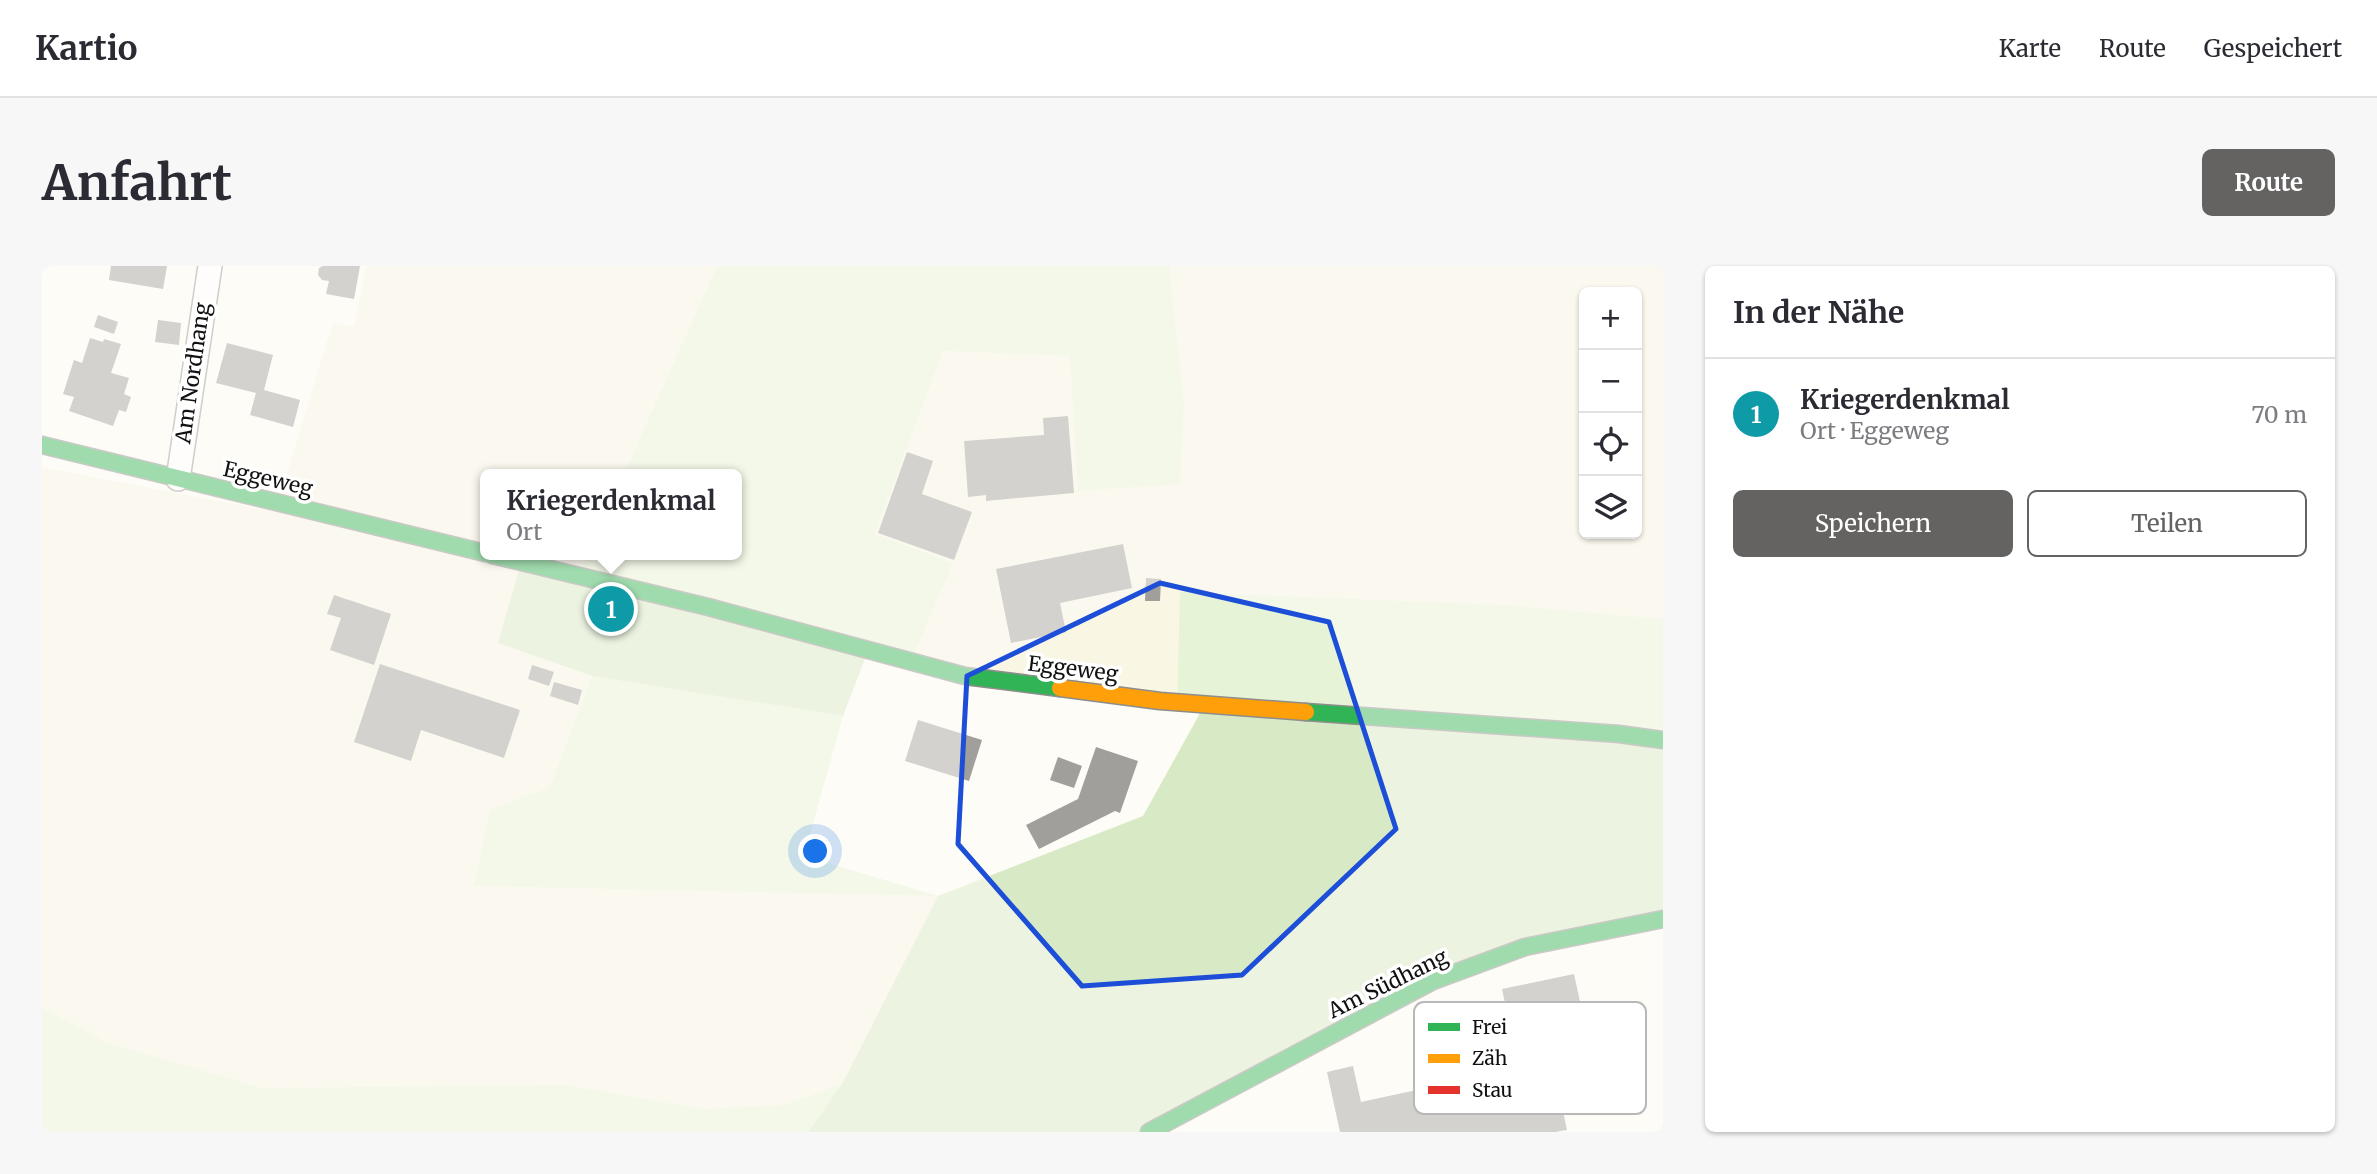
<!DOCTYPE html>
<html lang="de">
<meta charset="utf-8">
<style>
body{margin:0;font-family:Merriweather,serif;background:#f7f7f7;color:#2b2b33}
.controls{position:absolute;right:21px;top:21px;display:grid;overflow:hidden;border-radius:10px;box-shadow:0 2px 5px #0004}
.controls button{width:63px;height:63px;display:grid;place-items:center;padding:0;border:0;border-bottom:2px solid #e1e1e2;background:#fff;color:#2b2b33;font:35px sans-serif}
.you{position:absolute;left:774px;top:586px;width:24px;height:24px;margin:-18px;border:5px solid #fff;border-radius:50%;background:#1a73e8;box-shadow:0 0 0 10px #1a73e833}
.badge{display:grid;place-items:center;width:46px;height:46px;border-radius:50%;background:#646362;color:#fff;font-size:23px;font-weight:700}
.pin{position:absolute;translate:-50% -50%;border:4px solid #fff;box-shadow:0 2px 7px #0006}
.popup{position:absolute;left:438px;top:203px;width:262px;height:91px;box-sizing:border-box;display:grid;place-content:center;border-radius:10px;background:#fff;filter:drop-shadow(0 2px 5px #0005);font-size:23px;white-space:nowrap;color:#7c7c81}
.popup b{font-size:26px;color:#2b2b33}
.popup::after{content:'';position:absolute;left:50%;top:100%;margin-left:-14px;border:14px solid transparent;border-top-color:#fff}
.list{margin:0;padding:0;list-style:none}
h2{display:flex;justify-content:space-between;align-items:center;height:91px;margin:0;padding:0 28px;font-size:30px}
h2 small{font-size:23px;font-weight:400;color:#7c7c81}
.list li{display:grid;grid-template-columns:46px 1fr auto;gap:21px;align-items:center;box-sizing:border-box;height:112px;padding:0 28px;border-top:2px solid #e1e1e2}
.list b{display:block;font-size:26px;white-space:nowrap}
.list p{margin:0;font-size:23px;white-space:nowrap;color:#7c7c81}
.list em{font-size:23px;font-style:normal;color:#7c7c81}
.actions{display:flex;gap:14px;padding:21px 28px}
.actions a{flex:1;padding:16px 0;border:2px solid #646362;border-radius:10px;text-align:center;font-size:24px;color:#646362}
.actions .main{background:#646362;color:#fff}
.icon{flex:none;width:38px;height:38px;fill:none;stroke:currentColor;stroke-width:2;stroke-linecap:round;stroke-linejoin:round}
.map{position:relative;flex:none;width:1621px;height:866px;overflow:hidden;border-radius:10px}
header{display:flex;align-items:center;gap:42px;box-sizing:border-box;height:98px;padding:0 35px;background:#fff;border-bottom:2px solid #e1e1e2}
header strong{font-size:33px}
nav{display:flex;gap:38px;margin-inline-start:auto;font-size:24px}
.intro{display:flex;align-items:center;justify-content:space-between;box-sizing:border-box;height:168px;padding:0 42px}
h1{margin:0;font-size:49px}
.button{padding:18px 32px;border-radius:10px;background:#646362;color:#fff;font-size:24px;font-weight:700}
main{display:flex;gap:42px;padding:0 42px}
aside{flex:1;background:#fff;border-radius:10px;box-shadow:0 2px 5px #0004}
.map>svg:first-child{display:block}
</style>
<header>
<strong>Kartio</strong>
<nav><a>Karte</a><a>Route</a><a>Gespeichert</a></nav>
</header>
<div class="intro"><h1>Anfahrt</h1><a class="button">Route</a></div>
<main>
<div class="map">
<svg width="1621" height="866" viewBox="0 0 1621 866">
<rect width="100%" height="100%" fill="#fdfcf7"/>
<g fill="#f9f7e4" fill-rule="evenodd">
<path d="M324,0H675L582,208H443V289H546L534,317L456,377L550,410L508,521L448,544L433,620L896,630L800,818L741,839L660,843L524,819L220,822L66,777L0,742V201L233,246L291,56L312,61Z"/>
<path d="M1127,0H1621V353L1463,339L1139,326L1135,439L867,400L833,268L901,85L1029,90L1036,225L1142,136ZM1542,26H1595V268H1542Z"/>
</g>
<g fill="#e7f3d7">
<path d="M675,0H1127L1142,136L1138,218L1036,225L1028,90L901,85L833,268L911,297L867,400L534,317L546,289H695V208H582Z"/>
<path d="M1138,326L1463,339L1621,353V480L1135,439Z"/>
<path d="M550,410L801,450L762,590L896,630L432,620L448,544L508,521Z"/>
<path d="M0,742L66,777L220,822L524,819L660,843L741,839L800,818L766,866H0Z"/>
</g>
<g fill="#d8eac5">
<path d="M477,304L824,390L801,450L550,410L456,377Z"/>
<path d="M1162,440L1621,480V646L1481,679L1106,866H766L800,818L896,630L1101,550Z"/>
</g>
<g fill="#a19f9c">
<path d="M69,0H125L121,23L67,14Z"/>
<path d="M281,0H318L312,33L284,28L287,15L280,14L276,9L277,2Z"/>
<path d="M56,49L76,56L72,68L52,61Z"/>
<path d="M116,54L139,57L137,79L113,76Z"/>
<path d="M48,72L61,76L62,73L79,78L69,107L87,112L82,128L89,131L84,146L77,144L71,160L27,145L32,131L21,128L32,94L40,97Z"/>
<path d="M185,77L231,89L222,124L258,134L251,161L208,149L214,127L174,117Z"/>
<path d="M1026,150L1032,227L944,235V229L926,231L922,175L1002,169L1001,152Z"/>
<path d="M865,186L891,195L880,228L930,246L912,294L836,267Z"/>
<path d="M1081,278L1090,322L1018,337L1024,366L969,377L954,303Z"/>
<path d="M1104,312L1119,313L1118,335H1103Z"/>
<path d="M292,329L349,348L332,399L288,384L299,352L285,348Z"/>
<path d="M338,398L478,444L462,492L379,464L369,495L312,476Z"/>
<path d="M490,399L512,406L507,420L486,413Z"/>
<path d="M512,416L540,424L536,439L508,430Z"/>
<path d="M876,454L940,474L927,515L863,495Z"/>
<path d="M1054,481L1096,495L1078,547L1073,545L997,583L984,559L1036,533Z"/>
<path d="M1016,491L1040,500L1032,522L1008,514Z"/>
<path d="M1532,708L1545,768L1514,774L1518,793L1510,795L1525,864L1513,866H1298L1285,806L1311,800L1319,836L1481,801L1477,782L1473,783L1460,723Z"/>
<path d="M1579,795L1582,811L1573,812L1570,797Z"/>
</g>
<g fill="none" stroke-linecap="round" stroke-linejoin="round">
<defs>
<path id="street" d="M136,213L168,0"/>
<g id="fast">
<path d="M0,179L443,287"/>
<path d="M450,289L666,341L923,410L1018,422"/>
<path d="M1264,446L1577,468L1621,474"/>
<path d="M1107,866L1391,715L1483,681L1621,653"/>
</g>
<path id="slow" d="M1018,422L1118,435L1264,446"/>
</defs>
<use href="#street" stroke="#979795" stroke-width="26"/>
<use href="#fast" stroke="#8e8d8b" stroke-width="19"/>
<use href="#slow" stroke="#8e8d8b" stroke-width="19"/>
<use href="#street" stroke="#fffffe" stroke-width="23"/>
<use href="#fast" stroke="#30b455" stroke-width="16"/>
<use href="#slow" stroke="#ff9f0a" stroke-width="16"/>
</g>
<path d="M0 0H1621V866H0ZM1118,317L1287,356L1354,563L1200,709L1040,720L916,578L925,410Z" fill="#fdfcf7" fill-opacity=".55" fill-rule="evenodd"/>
<path fill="none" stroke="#1d4ed8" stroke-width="5" stroke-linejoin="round" d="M1118,317L1287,356L1354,563L1200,709L1040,720L916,578L925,410Z"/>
<g text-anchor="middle" stroke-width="7" stroke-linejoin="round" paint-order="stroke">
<g font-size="21" fill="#111" stroke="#fff">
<text transform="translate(151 107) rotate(-82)" y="7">Am Nordhang</text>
<text transform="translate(226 213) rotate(13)" y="7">Eggeweg</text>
<text transform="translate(1031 403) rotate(7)" y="7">Eggeweg</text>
<text transform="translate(1346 718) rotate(-26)" y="7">Am Südhang</text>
</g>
</g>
<rect x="1372" y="736" width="232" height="112" rx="10" fill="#fff" stroke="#b8b8b8" stroke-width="2"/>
<rect x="1386" y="757" width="32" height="8" fill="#30b455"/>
<rect x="1386" y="788" width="32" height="9" fill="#ff9f0a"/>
<rect x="1386" y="820" width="32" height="8" fill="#e5322d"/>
<g font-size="19" fill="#111">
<text x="1430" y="768">Frei</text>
<text x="1430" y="799">Zäh</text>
<text x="1430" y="831">Stau</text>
</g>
</svg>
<div class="controls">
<button>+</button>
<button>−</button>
<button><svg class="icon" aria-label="locate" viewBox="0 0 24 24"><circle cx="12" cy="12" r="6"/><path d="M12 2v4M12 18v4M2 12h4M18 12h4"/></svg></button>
<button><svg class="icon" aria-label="layers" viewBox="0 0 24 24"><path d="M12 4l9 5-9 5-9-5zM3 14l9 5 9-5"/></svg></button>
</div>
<div class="you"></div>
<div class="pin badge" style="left:569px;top:343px;background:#0f9aa8">1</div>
<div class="popup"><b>Kriegerdenkmal</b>Ort</div>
</div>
<aside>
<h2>In der Nähe<small></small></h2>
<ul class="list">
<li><span class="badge" style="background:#0f9aa8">1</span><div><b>Kriegerdenkmal</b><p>Ort · Eggeweg</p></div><em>70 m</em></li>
</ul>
<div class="actions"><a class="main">Speichern</a><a>Teilen</a></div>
</aside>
</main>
